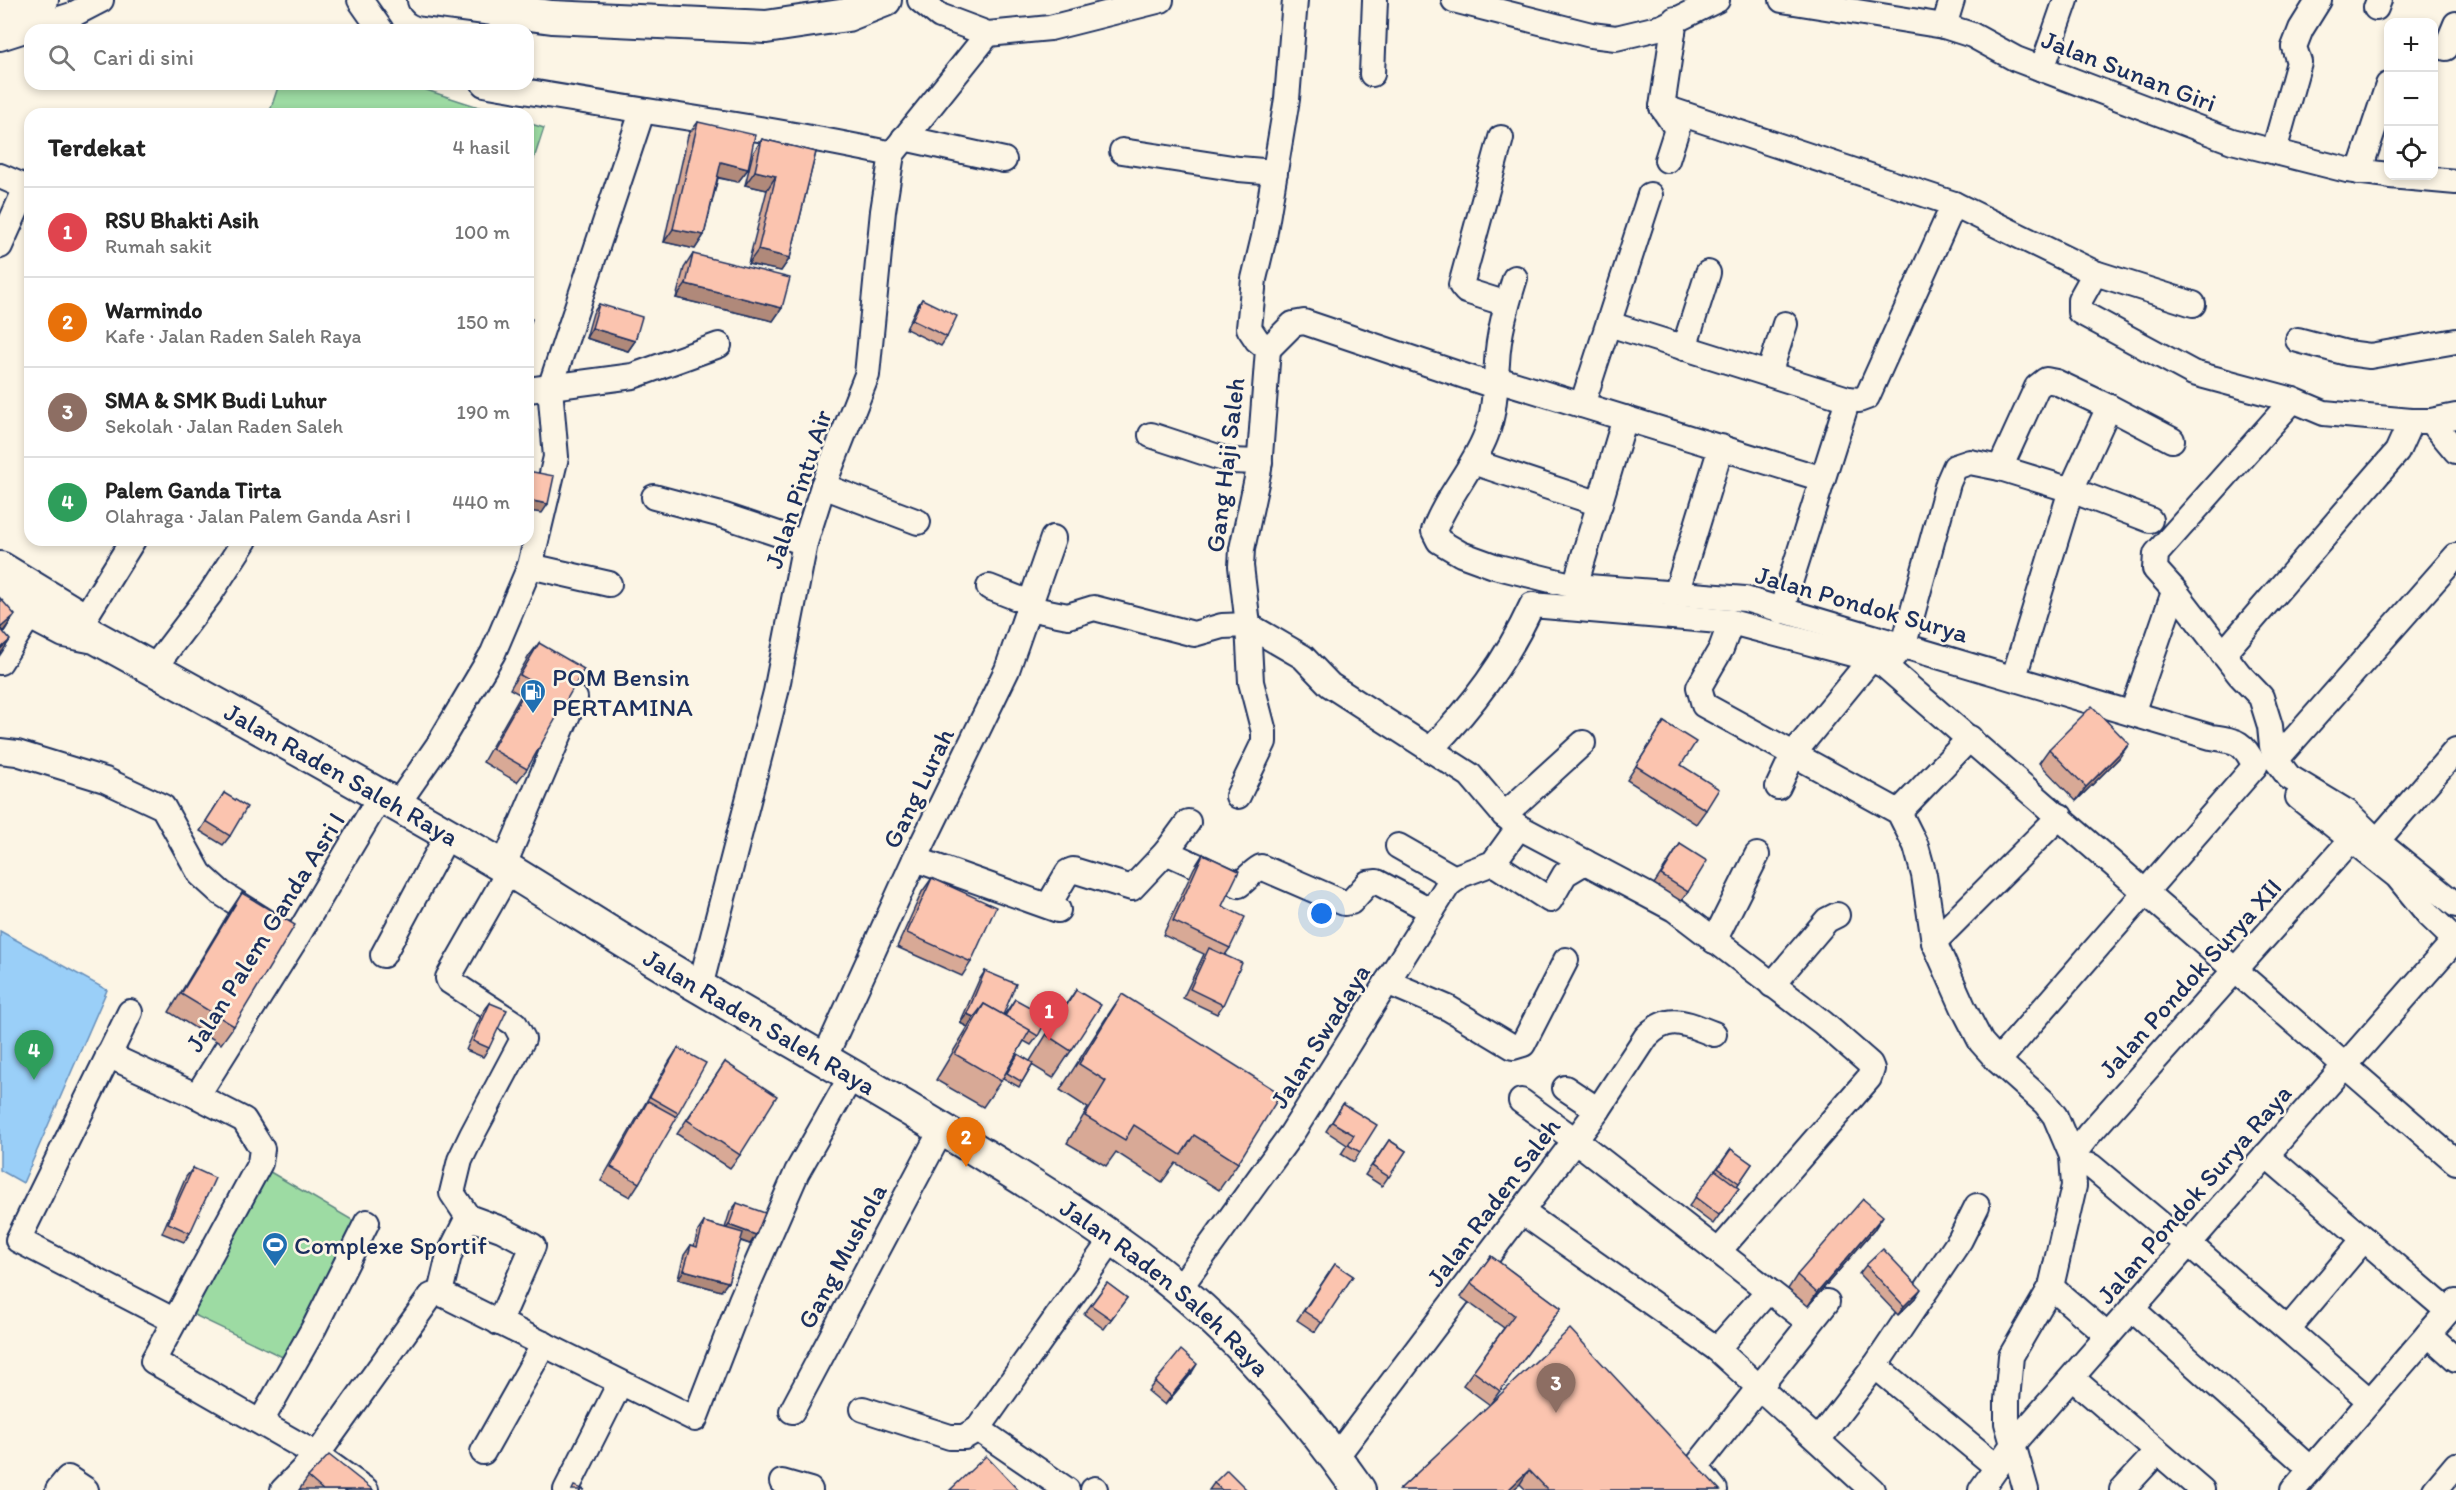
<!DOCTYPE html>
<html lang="id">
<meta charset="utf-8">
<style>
body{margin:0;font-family:Itim,sans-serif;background:#f2f2f2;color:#222}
.controls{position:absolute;right:18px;top:18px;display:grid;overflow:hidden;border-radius:12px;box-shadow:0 3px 9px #0003}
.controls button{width:54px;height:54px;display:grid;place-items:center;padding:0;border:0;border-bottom:2px solid #e0e0e0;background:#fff;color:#222;font:30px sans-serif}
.you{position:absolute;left:1322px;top:914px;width:21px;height:21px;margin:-15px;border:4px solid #fff;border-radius:50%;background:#1a73e8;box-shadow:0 0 0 9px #1a73e833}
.badge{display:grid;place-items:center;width:39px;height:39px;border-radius:50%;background:#db2777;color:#fff;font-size:20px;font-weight:700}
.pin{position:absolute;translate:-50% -50px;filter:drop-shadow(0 2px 3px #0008)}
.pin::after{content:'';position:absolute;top:32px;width:21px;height:18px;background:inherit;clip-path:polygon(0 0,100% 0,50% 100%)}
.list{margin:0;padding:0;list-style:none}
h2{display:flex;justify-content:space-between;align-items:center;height:78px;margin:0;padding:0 24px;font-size:26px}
h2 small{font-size:20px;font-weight:400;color:#767676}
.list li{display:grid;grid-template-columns:39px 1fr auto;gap:18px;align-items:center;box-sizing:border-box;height:90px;padding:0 24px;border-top:2px solid #e0e0e0}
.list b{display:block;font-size:22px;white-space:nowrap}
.list p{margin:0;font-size:20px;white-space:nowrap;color:#767676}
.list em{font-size:20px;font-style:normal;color:#767676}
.icon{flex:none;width:33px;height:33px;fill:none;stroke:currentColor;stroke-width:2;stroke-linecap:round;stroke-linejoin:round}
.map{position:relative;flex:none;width:2456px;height:1490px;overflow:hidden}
.search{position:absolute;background:#fff;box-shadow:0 3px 9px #0003;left:24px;top:24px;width:510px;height:66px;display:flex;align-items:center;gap:15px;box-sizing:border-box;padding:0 21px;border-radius:18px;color:#767676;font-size:22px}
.panel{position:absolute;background:#fff;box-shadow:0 3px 9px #0003;left:24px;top:108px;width:510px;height:438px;border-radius:18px}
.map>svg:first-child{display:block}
</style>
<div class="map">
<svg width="2456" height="1490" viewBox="0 0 2456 1490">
<rect width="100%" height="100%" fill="#fcf5e5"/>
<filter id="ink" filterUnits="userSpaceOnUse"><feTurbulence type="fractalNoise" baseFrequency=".0167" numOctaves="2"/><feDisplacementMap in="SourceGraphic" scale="12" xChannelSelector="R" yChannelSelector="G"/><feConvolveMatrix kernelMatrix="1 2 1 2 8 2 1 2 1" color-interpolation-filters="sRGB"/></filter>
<g filter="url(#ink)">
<g fill="#9ddba3" stroke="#5c8580" stroke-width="1.5">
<path d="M279,84H408L500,114H269Z"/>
<path d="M528,123L544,128L528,177Z"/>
<path d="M260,1166L359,1224L293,1362L190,1313Z"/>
</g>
<path fill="#9acff8" stroke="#678fba" stroke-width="1.5" d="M0,931L107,990L23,1183L0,1170Z"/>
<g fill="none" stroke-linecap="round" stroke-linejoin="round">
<defs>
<g id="minor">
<path d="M360,0L381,30"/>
<path d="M920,0L940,16L988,34L1050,28L1161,0"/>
<path d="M1454,0L1591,35L1616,38L1662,27L1717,0"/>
<path d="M1782,0L1944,26L1972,35L2016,59L2232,141L2347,170L2388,175"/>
<path d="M2376,8L2379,0"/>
<path d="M1944,26L1952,0"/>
<path d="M0,38L72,15L101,0"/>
<path d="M2446,48L2456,24"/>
<path d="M2042,69L2066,0"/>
<path d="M1372,74L1375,0"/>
<path d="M484,84C620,109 757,125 892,154"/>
<path d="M904,138L1004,160"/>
<path d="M1501,138L1461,285L1466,291L1507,304"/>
<path d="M1122,151L1239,169L1275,172"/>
<path d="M2274,151L2299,62L2294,47L2301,29L2319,0"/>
<path d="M1667,160L1677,129L1662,107L1675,19"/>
<path d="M2359,172L2388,85"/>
<path d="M0,176L30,189"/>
<path d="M2390,176L2456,182"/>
<path d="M1954,204L2095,273L2193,304"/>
<path d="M0,246L26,188"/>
<path d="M2095,273L2080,300V312L2193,373L2293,400L2324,413L2411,421H2431L2456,416"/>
<path d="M1515,278C1507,304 1498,334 1497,363C1495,387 1495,412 1486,435C1473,469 1446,497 1434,531L1439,541L1461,554L1494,566L1575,586L1745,599L2211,737C2237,741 2243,741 2255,766"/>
<path d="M1609,324L1848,399L1859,400L1867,397L1954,204L1662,107"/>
<path d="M2298,340L2347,353L2370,356L2456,341"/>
<path d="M1684,348L1708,273"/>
<path d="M1268,349L1293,324L1304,322L1497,387"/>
<path d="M1769,374L1785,324"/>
<path d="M1497,379L1823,479"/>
<path d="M528,390L633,376L719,345"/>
<path d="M2293,400L2156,554L2155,569L2175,591L2239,674L2261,697L2270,726L2272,746L2276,760L2289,777L2347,812L2377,841L2456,905"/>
<path d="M1582,405L1650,195"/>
<path d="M2431,421L2456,451"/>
<path d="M1151,435L1230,461L1260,462"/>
<path d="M1473,462L1600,504"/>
<path d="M2000,468L2037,387L2046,380L2056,382L2109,407L2172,440"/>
<path d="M823,486L918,522"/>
<path d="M654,497L725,516L805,543"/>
<path d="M530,566L609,584"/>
<path d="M1575,586L1625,418"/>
<path d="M989,587L1030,603"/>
<path d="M1676,594L1721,447"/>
<path d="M1028,608L1068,616L1094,608L1194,634L1222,626L1248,625L1303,657L1330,685L1470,775L1504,815L1519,827L1674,909L1823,1023L1870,1064L1872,1069L1869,1078L1718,1252"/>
<path d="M1781,611L1848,399"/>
<path d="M82,622L133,540"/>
<path d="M2223,654L2397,452L2411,421"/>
<path d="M1893,657L1904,644L1948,483L1955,467L1970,462L2000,468L2071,490L2150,520"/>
<path d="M0,662L31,613"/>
<path d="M153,669L210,594L245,540"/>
<path d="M2014,677L2071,490L2109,407"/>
<path d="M2132,713L2174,592"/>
<path d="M1430,750C1474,704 1505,663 1532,605L1731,622"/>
<path d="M0,751L17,753L105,780L163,807L200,874L221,893L295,940"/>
<path d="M2276,760L2456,556"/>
<path d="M1778,787L1794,753L1871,659"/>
<path d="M1238,796L1264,742V732L1251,682L1248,625L1241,566L1242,549L1259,469L1268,349L1257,340L1249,328L1254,279L1264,237L1287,99L1295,0"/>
<path d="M2298,797L2397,876L2429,915L2456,941"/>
<path d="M396,806L439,744L493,653L530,566L556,457L550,388L642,112"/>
<path d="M1899,812L1970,738"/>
<path d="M1504,815L1583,743"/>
<path d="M2377,841L2456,750"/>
<path d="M1398,846L1456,879"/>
<path d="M1166,852L1188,822"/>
<path d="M915,859L1058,910"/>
<path d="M1493,863L1550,900L1565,874L1585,862"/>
<path d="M503,867L575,698"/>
<path d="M1048,906L1068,872L1073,870L1132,888L1166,852L1239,885C1247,879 1252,872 1261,867L1344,903L1351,902L1368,883L1377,882L1432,911"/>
<path d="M1714,941L1757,855"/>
<path d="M1934,942L2060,816"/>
<path d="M383,955L447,836"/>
<path d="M1387,982L1448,1008L1513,1047L1523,1044L1566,960"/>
<path d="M1772,985L1827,920L1837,915"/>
<path d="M700,987L776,692L805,543L823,486L867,375L883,211L892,154L988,34"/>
<path d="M130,1012L18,1240L173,1320"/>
<path d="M108,1055L197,1096L244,1120L262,1149L260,1163L153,1361L317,1455L366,1490"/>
<path d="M824,1059L915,859L1007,670L1053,538"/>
<path d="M1998,1061L2255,766"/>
<path d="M1565,1088L1598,1110"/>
<path d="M197,1096L295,940L380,797"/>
<path d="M1521,1101L1575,1140L1810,1323"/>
<path d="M2266,1155L2448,1311"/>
<path d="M2072,1156L2089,1134L2351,840"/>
<path d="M2073,1164L2091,1166L2169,1231L2188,1243L2370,1401"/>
<path d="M1522,1212L1717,1349L1872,1490"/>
<path d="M468,1217L501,1229L533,1246L499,1323"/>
<path d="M2051,1287L2108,1336"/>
<path d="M1179,1289L1292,1133L1448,885L1461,875L1493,863L1519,827"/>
<path d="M440,1293L449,1255L468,1217L452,1193L460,1160L472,1135L523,1039L515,1024L449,981L448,978L509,871"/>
<path d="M2132,1309L2311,1469"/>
<path d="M2288,1329L2364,1239"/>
<path d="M2428,1334L2456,1359"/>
<path d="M1717,1349L1768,1291"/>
<path d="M1875,1366L1997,1467"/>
<path d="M2072,1378L2202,1490"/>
<path d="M863,1409L950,1437H964L978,1429"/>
<path d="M792,1411L942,1129"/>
<path d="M264,1416L315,1326L367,1222"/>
<path d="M1818,1440L1875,1366L1960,1240L1977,1206"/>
<path d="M483,1452L544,1344"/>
<path d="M1336,1457L1598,1110L1646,1037C1669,1012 1687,1024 1714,1034"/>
<path d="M782,1482L810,1490"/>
<path d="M58,1490L68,1478L86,1490"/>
<path d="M283,1490L317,1455L431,1296L440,1293L695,1419L741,1300L797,1172L852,1075"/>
<path d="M566,1490L620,1383"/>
<path d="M1067,1490L978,1429L1112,1239"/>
<path d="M1093,1490L1095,1489"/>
<path d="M1715,1490L1696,1467L1827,1302"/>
<path d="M1981,1490L2014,1443L2455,940"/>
<path d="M2026,1490L2007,1423V1400L2011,1356L2051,1287L2074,1186L2072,1156L2055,1116L2045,1103L1998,1061L1981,1042L1964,1009L1934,942L1924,875L1916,846L1899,812L1704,705L1699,687L1721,649L1731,622L1871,659L1885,666L2456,1162"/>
<path d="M2122,1490L2157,1452"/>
<path d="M2293,1490L2456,1302"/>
<path d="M2435,1490L2456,1465"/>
</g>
<g id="major">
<path d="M424,0L552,17L766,27L847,15L885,0"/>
<path d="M0,14L42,0"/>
<path d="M0,568L74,613L84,625"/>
<path id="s1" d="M0,597L65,631L95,637C230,711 366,786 499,864C567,905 634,949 703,989C798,1045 895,1099 989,1158C1054,1198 1120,1240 1179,1289C1248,1347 1307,1416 1359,1490"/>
</g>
</defs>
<use href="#minor" stroke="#1b2f5e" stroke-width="28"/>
<use href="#major" stroke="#1b2f5e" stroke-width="36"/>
<use href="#minor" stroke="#fcf5e5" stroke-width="24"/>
<use href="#major" stroke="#fcf5e5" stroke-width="32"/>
</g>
<g fill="#d8a996" stroke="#1b2f5e" stroke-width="1.5">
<path d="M698,122L748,169L738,182L718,178L704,235L695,249L664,242L688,135Z"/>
<path d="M762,139L816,152L790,258L781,271L748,264L767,190L745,185L753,153Z"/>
<path d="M693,254L782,308L773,321L676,298L684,268Z"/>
<path d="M922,299L947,337L941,346L906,329L916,308Z"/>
<path d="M599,304L635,341L628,351L586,338L593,313Z"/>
<path d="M539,643L527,769L517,782L483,762L521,695L510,689L529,656Z"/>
<path d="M1664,722L1681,765L1706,810L1696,824L1627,780Z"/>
<path d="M2049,749L2119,758L2076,801L2039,763Z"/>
<path d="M224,793L230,836L223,845L200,831Z"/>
<path d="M1680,844L1688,892L1681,901L1654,884Z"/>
<path d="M1203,854L1222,906L1230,948L1225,955L1223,1005L1217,1014L1183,998L1204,954L1163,935L1194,868Z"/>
<path d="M932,878L971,962L962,976L897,947L922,892Z"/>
<path d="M242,893L234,1026L221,1044L169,1012L230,911Z"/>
<path d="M985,971L1003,1015H1004L1015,999L1038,1036L1031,1045L1024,1041L1001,1081L983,1107L936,1080L968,1027L960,1023L979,980Z"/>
<path d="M1076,990L1071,1051L1053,1078L1032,1065L1019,1087L1003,1078L1014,1058L1030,1061L1058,1016Z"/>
<path d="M1122,994L1238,1163L1219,1190L1176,1163L1162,1182L1116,1152L1106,1166L1067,1143L1088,1108L1060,1090L1104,1021Z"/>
<path d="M490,1003L489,1048L483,1057L466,1050L483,1012Z"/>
<path d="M678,1048V1113L639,1183L630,1197L601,1181L669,1062Z"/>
<path d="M725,1062L740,1155L730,1168L677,1134Z"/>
<path d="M1343,1104L1360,1152L1354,1162L1341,1154L1347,1145L1326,1131Z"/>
<path d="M1389,1140L1406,1151L1382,1186L1365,1175Z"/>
<path d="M1731,1149L1752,1164L1737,1186L1739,1188L1713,1224L1689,1206Z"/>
<path d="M193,1168L190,1233L184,1242L162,1233L186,1177Z"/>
<path d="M737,1203L750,1244L740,1241L728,1282L721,1291L678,1279L684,1255L691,1245L694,1246L698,1231L704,1222L725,1228L730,1212Z"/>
<path d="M1874,1230L1808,1306L1788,1289L1797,1275Z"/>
<path d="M1491,1256L1561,1308L1491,1403L1720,1490H1526L1520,1484L1513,1490H1399L1490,1405L1463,1385L1504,1328L1461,1297Z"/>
<path d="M1335,1264L1353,1276L1315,1332L1297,1320Z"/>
<path d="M1866,1265L1915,1298L1898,1315L1859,1274Z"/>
<path d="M1107,1283L1127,1298L1104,1329L1084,1314Z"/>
<path d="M1191,1374L1165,1405L1148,1391L1155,1382Z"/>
<path d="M308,1477L373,1490H299Z"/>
<path d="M1214,1483L1247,1490H1209Z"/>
</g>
<g fill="#b0897a" stroke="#1b2f5e" stroke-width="1.5">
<path d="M721,162L748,169L738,182L712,176Z"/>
<path d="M755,171L776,176L767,190L745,185Z"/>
<path d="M673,229L704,235L695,249L664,242Z"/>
<path d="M758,250L790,258L781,271L748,264Z"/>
<path d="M686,284L782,308L773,321L676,298Z"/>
<path d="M592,328L635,341L628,351L586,338Z"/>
<path d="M528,500L548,504L542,513L528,511Z"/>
<path d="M15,615L2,633L0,628Z"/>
<path d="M10,640L0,655V649Z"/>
<path d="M2129,744L2119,758L2076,801L2086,787Z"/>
<path d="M967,1014L974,1017L968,1027L960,1023Z"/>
<path d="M1883,1216L1874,1230L1808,1306L1817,1293Z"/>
<path d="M729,1225L756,1235L750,1244L722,1234Z"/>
<path d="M684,1270L728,1282L721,1291L678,1279Z"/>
<path d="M1921,1289L1915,1298L1898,1315L1904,1306Z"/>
<path d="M1197,1364L1191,1374L1165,1405L1171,1396Z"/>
<path d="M1529,1470L1520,1484L1513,1490H1508Z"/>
</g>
<g fill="#fbc4af" stroke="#1b2f5e" stroke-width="1.5">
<path d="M698,122L755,135L748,169L721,162L704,235L673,229Z"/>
<path d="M762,139L816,152L790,258L758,250L776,176L755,171Z"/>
<path d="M693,254L790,278L782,308L686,284Z"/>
<path d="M922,299L957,316L947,337L912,320Z"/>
<path d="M599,304L642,317L635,341L592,328Z"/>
<path d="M528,318L532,319L528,331Z"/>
<path d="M528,471L554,476L548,504L528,500Z"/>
<path d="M0,598L15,615L0,628Z"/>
<path d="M0,628L10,640L0,649Z"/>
<path d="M539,643L584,669L527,769L492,749L531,681L520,675Z"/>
<path d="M2092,706L2129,744L2086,787L2049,749Z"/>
<path d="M1664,722L1696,742L1681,765L1719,789L1706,810L1636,766Z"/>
<path d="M224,793L247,807L230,836L206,821Z"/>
<path d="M1680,844L1707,861L1688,892L1661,875Z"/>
<path d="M1203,854L1239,871L1222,906L1245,917L1230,948L1173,921Z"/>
<path d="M932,878L996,907L971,962L907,933Z"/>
<path d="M242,893L295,925L234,1026L181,994Z"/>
<path d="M1209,948L1242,963L1223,1005L1190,989Z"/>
<path d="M985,971L1016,984L1003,1015L984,1004L974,1017L967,1014Z"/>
<path d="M1076,990L1101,1005L1071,1051L1048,1036Z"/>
<path d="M1122,994L1281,1094L1238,1163L1194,1135L1181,1155L1134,1125L1125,1140L1085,1116L1106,1081L1079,1064Z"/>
<path d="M1015,999L1048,1017L1038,1036L1005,1016Z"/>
<path d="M490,1003L507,1010L489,1048L473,1041Z"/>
<path d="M984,1004L1030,1030L1001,1081L955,1054Z"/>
<path d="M678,1048L706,1063L678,1113L650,1097Z"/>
<path d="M1018,1054L1033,1063L1022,1082L1007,1073Z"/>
<path d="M725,1062L777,1096L740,1155L687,1120Z"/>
<path d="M648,1101L677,1117L639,1183L611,1167Z"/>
<path d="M1343,1104L1377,1125L1360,1152L1348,1145L1354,1135L1332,1122Z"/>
<path d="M1389,1140L1406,1151L1389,1177L1372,1166Z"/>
<path d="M1731,1149L1752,1164L1739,1183L1718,1168Z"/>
<path d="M193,1168L215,1178L190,1233L168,1223Z"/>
<path d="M1715,1170L1739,1188L1719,1215L1695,1197Z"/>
<path d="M1863,1199L1883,1216L1817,1293L1797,1275Z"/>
<path d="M737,1203L765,1213L756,1235L729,1225Z"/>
<path d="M704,1222L743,1233L728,1282L684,1270L691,1245L697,1247Z"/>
<path d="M1883,1249L1921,1289L1904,1306L1866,1265Z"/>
<path d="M1491,1256L1561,1308L1500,1391L1473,1371L1514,1315L1471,1283Z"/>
<path d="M1335,1264L1353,1276L1322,1323L1304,1311Z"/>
<path d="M1107,1283L1127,1298L1111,1319L1091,1305Z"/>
<path d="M1570,1329L1720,1490H1548L1529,1470L1508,1490H1399Z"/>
<path d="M1181,1350L1197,1364L1171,1396L1155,1382Z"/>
<path d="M329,1455L373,1490H323L308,1477Z"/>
<path d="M986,1456L1018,1490H950Z"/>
<path d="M1227,1470L1247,1490H1222L1214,1483Z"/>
<path d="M574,1486L585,1490H572Z"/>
</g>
</g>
<defs>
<symbol id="fuel-pin" viewBox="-11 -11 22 30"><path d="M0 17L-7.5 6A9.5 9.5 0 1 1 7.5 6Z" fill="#1f6fb2" stroke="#fcf5e5"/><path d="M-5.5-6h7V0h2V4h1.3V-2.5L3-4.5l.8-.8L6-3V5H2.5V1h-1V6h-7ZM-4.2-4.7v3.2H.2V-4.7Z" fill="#fff"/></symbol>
<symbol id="stadium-pin" viewBox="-11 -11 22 30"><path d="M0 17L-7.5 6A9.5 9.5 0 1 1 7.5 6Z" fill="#1f6fb2" stroke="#fcf5e5"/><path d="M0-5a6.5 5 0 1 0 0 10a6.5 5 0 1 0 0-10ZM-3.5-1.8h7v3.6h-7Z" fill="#fff"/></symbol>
</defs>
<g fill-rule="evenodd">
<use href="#fuel-pin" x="518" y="677" width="30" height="40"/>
<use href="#stadium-pin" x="260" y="1230" width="30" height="40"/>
</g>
<g text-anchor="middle" stroke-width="5" stroke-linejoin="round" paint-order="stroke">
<g font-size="26" fill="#1b2f5e" stroke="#fcf5e5">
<text transform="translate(2129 71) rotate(21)" y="9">Jalan Sunan Giri</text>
<text transform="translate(1225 465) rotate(-83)" y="9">Gang Haji Saleh</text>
<text transform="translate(798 489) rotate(-72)" y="9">Jalan Pintu Air</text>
<text transform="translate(1862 604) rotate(16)" y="9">Jalan Pondok Surya</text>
<text dy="9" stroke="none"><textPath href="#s1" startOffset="386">Jalan Raden Saleh Raya</textPath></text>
<text transform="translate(918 788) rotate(-64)" y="9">Gang Lurah</text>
<text transform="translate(265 932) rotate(-58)" y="9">Jalan Palem Ganda Asri I</text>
<text transform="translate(2190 978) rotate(-48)" y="9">Jalan Pondok Surya XII</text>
<text dy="9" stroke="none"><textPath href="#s1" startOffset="872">Jalan Raden Saleh Raya</textPath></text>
<text transform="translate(1320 1036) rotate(-58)" y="9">Jalan Swadaya</text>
<text transform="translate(2194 1194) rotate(-49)" y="9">Jalan Pondok Surya Raya</text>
<text transform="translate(1493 1202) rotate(-53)" y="9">Jalan Raden Saleh</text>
<text transform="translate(842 1256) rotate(-62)" y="9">Gang Mushola</text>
<text dy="9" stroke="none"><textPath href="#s1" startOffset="1358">Jalan Raden Saleh Raya</textPath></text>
</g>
<g font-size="26" fill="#1b2f5e" stroke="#fcf5e5" text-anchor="start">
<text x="552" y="686">POM Bensin<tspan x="552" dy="30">PERTAMINA</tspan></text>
<text x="294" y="1254">Complexe Sportif</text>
</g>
</g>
</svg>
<div class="controls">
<button>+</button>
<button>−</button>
<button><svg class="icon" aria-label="locate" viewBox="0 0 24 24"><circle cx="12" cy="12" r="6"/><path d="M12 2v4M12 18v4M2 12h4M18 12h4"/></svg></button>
</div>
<div class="you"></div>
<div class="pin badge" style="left:1049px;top:1041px;background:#e0444e">1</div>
<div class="pin badge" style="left:966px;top:1167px;background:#e8710a">2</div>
<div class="pin badge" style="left:1556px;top:1413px;background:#8d6e63">3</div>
<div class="pin badge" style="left:34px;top:1080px;background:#2e9e5b">4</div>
<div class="search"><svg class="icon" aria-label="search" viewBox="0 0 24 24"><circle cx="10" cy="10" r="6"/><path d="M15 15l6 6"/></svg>Cari di sini</div>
<section class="panel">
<h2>Terdekat<small>4 hasil</small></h2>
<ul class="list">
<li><span class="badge" style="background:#e0444e">1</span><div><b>RSU Bhakti Asih</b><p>Rumah sakit</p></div><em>100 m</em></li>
<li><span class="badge" style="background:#e8710a">2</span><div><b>Warmindo</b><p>Kafe · Jalan Raden Saleh Raya</p></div><em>150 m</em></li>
<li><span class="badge" style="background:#8d6e63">3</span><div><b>SMA &amp; SMK Budi Luhur</b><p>Sekolah · Jalan Raden Saleh</p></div><em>190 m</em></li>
<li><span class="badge" style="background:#2e9e5b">4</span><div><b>Palem Ganda Tirta</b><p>Olahraga · Jalan Palem Ganda Asri I</p></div><em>440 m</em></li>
</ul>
</section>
</div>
